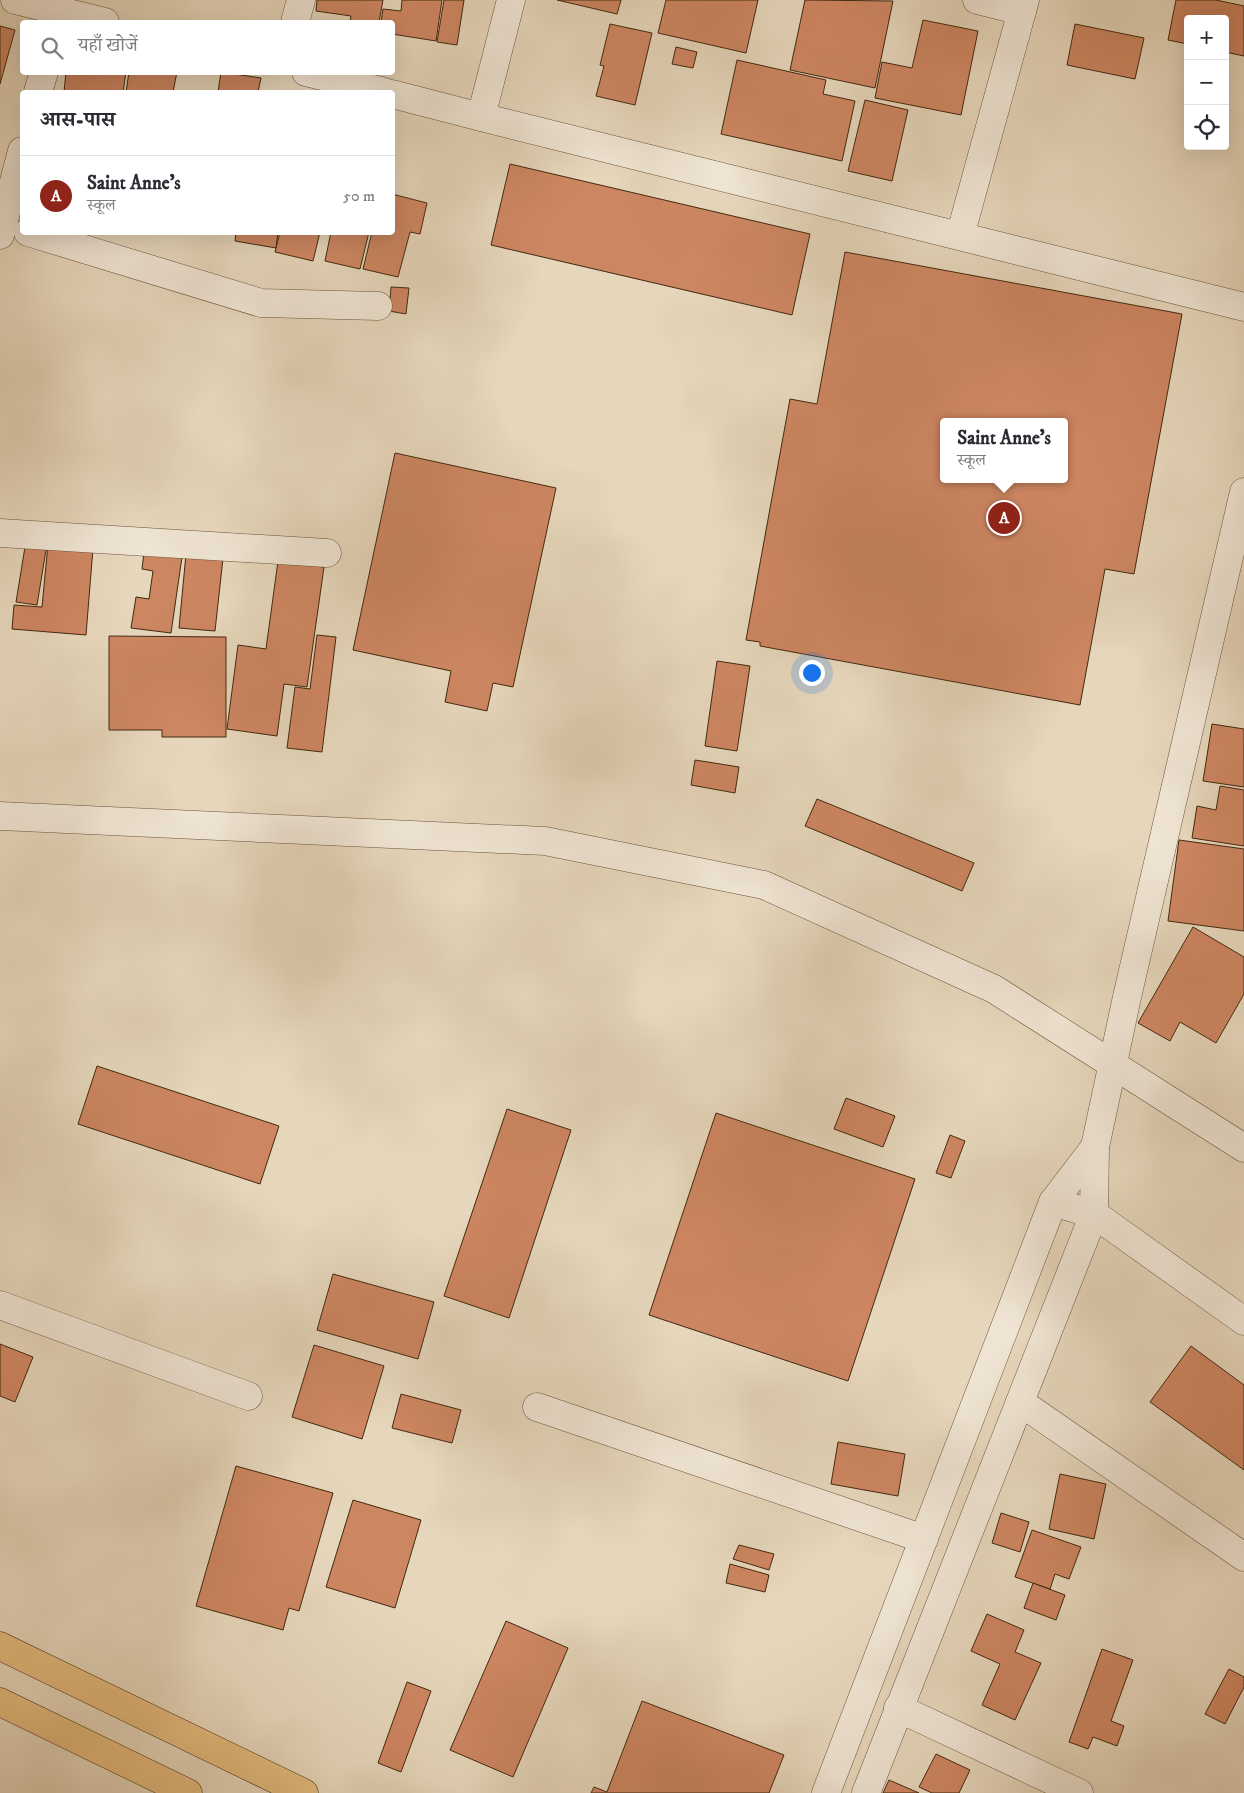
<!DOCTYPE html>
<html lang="hi">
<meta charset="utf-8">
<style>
body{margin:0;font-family:"IM FELL DW Pica","Noto Serif Devanagari",serif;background:#f2f2f3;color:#2b2b33}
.controls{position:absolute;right:15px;top:15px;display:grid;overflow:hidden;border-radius:5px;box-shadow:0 5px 20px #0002}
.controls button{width:45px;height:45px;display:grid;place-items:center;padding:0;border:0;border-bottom:1px solid #e1e1e2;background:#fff;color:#2b2b33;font:25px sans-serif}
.you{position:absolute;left:811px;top:672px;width:18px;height:18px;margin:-12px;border:4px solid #fff;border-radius:50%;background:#1a73e8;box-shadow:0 0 0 8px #1a73e833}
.badge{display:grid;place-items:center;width:32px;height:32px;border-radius:50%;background:#8f2418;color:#fff;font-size:16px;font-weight:700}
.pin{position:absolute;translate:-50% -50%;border:2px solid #fff;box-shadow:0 1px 5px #0006}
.popup{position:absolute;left:940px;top:418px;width:128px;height:65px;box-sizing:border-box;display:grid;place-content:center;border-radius:5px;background:#fff;filter:drop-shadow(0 1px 4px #0005);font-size:16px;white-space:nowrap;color:#7c7c81}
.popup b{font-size:19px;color:#2b2b33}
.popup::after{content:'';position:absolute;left:50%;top:100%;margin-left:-10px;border:10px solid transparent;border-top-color:#fff}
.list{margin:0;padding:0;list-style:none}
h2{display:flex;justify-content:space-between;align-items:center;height:65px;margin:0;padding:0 20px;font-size:21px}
h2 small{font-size:16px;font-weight:400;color:#7c7c81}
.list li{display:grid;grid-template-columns:32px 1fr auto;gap:15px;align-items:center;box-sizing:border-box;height:80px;padding:0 20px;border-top:1px solid #e1e1e2}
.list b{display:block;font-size:19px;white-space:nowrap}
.list p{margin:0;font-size:16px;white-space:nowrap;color:#7c7c81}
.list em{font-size:16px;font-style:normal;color:#7c7c81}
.icon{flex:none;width:28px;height:28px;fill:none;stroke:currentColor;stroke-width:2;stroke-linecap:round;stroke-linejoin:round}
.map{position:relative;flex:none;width:1244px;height:1793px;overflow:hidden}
.search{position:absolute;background:#fff;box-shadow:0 5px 20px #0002;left:20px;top:20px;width:375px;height:55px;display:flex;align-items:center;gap:12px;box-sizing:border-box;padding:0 18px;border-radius:5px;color:#7c7c81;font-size:19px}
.panel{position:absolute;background:#fff;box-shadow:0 5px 20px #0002;left:20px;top:90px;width:375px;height:145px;border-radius:5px}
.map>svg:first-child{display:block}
</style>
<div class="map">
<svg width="1244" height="1793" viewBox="0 0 1244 1793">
<rect width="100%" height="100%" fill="#e6d6bb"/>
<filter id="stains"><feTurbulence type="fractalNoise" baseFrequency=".004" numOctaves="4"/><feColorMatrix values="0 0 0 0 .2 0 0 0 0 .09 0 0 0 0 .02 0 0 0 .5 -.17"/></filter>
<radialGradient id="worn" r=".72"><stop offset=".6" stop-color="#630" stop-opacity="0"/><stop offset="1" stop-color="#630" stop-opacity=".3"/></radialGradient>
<g fill="#cd8662" stroke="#42290e" fill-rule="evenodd">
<path d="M317,0H383L379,22H350L351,16L316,11Z"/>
<path d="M402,0H442L436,41L392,34V22H381L383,9L401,11Z"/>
<path d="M444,0H464L457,45L437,42Z"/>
<path d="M557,0H621L617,14Z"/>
<path d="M666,0H758L746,53L658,33Z"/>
<path d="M805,0L893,1L875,88L790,70Z"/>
<path d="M1176,0H1216L1244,6V56L1225,52V19H1188V44L1168,40Z"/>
<path d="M923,20L978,31L961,115L875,98L882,62L912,68Z"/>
<path d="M610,24L652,33L635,105L596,96L604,66L600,65Z"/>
<path d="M1075,24L1144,38L1135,79L1067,65Z"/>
<path d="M0,26L15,30L0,84Z"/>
<path d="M676,47L697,52L693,68L672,64Z"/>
<path d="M737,60L826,80L823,94L855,101L842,161L721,134Z"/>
<path d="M66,72H126L123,92H64Z"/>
<path d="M129,72H177L173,92H126Z"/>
<path d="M221,72L261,78L258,92H218Z"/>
<path d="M865,100L908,110L892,181L848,171Z"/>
<path d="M510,164L810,234L792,315L491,245Z"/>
<path d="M392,194L427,203L420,234L410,232L398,277L363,269L372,232H392Z"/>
<path d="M236,232H278L276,248L235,241Z"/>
<path d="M280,232H320L313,261L275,252Z"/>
<path d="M331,232H369L360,269L325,261Z"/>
<path d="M845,252L1182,314L1134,574L1105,569L1080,705L760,646V642L746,640L790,399L817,404ZM944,422H1064V479H944Z"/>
<path d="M391,287L409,288L406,314L389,311Z"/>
<path d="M395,453L556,488L513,687L493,683L487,711L445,702L451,671L353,650Z"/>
<path d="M48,544L93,548L86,635L12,629L14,605L42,607Z"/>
<path d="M25,547L46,550L37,605L16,602Z"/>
<path d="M144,552L182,557L171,633L131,628L136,597L149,599L153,571L142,569Z"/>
<path d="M186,554L223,558L215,631L179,628Z"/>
<path d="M278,561L324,567L307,687L284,684L277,736L227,729L238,645L266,649Z"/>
<path d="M317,635L336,637L322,752L287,748L295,687L310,689Z"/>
<path d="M109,636L226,637V737H162V730H109Z"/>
<path d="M717,661L750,666L737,751L705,746Z"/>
<path d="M1212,724L1244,729V787L1203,781Z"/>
<path d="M695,760L739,767L735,793L691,785Z"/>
<path d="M1220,786L1244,790V846L1192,838L1197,806L1216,810Z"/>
<path d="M817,799L974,863L962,891L805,826Z"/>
<path d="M1179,840L1244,849V931L1168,921Z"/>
<path d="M1193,927L1244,957V994L1216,1043L1180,1022L1170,1041L1138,1023Z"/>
<path d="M97,1066L279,1126L260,1184L78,1124Z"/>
<path d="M846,1098L895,1116L883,1147L834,1129Z"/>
<path d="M507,1109L571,1130L509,1318L444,1296Z"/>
<path d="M716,1113L915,1179L848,1381L649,1315Z"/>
<path d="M950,1135L965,1141L951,1178L936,1173Z"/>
<path d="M333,1274L434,1302L418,1359L317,1330Z"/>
<path d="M0,1344L33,1357L15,1402L0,1396Z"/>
<path d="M314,1345L384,1366L362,1439L292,1417Z"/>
<path d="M1191,1346L1244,1385V1470L1150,1402Z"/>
<path d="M401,1394L461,1410L452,1443L392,1428Z"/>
<path d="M838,1442L905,1454L898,1496L831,1484Z"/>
<path d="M236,1466L333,1493L299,1611L289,1608L283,1630L196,1606Z"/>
<path d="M1060,1474L1106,1484L1094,1539L1049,1529Z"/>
<path d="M353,1500L421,1520L395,1608L326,1587Z"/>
<path d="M1001,1513L1029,1522L1020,1552L992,1543Z"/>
<path d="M1032,1530L1081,1547L1069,1579L1055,1574L1050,1589L1015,1577Z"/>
<path d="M739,1545L774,1554L769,1570L733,1559Z"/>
<path d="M730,1564L769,1575L765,1592L726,1583Z"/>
<path d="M1033,1583L1065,1595L1056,1620L1024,1608Z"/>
<path d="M987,1614L1024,1630L1015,1652L1041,1663L1015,1720L982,1705L1000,1664L971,1651Z"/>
<path d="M506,1621L568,1648L513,1777L450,1750Z"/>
<path d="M1102,1649L1133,1660L1111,1721L1124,1726L1117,1746L1093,1737L1088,1749L1069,1742Z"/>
<path d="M1229,1669L1244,1677V1687L1225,1724L1205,1714Z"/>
<path d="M407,1682L431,1691L401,1772L378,1763Z"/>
<path d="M642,1701L784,1755L769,1793H591L594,1787L607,1792Z"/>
<path d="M936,1754L970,1770L959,1793H932L919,1787Z"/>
<path d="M889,1780L919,1793H883Z"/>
</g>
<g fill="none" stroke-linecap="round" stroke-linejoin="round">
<defs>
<g id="minor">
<path d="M15,0L105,22"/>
<path d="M977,0L1022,11"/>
<path d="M295,22L301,0"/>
<path d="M306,72L385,92"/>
<path d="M38,92L44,72"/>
<path d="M392,94L481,117L511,0"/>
<path d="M481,117L1244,307"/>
<path d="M28,232L261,303L378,306"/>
<path d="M0,235L22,151"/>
<path d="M960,236L1025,0"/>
<path d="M0,533L327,553"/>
<path d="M0,816L545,841L764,885L994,989L1244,1148"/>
<path d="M1053,1202L1094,1214L1244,1321"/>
<path d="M0,1305L248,1396"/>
<path d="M1020,1402L1244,1557"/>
<path d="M537,1407L924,1539"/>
<path d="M898,1708L1079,1793"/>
<path d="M826,1793L1053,1202L1095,1147"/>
<path d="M866,1793L1094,1214L1095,1147L1127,997L1244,492"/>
</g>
<g id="highway">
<path d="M0,1646L304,1793"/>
<path d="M0,1702L188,1793"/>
</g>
</defs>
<use href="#minor" stroke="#6b5439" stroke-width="29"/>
<use href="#highway" stroke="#42290e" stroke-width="29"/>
<use href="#minor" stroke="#efe4d3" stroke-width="28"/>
<use href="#highway" stroke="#e3bb7e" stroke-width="28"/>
</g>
<rect width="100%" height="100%" filter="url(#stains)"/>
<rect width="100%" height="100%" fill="url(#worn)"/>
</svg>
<div class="controls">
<button>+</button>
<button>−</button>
<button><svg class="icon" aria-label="locate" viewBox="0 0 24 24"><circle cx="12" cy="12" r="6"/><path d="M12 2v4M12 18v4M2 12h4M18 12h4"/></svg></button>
</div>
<div class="you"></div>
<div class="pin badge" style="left:1004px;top:518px">A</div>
<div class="popup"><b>Saint Anne's</b>स्कूल</div>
<div class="search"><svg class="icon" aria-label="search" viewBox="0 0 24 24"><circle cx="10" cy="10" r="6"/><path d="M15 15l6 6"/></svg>यहाँ खोजें</div>
<section class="panel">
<h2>आस-पास<small></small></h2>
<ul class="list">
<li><span class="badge">A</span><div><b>Saint Anne's</b><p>स्कूल</p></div><em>50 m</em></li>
</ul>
</section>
</div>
